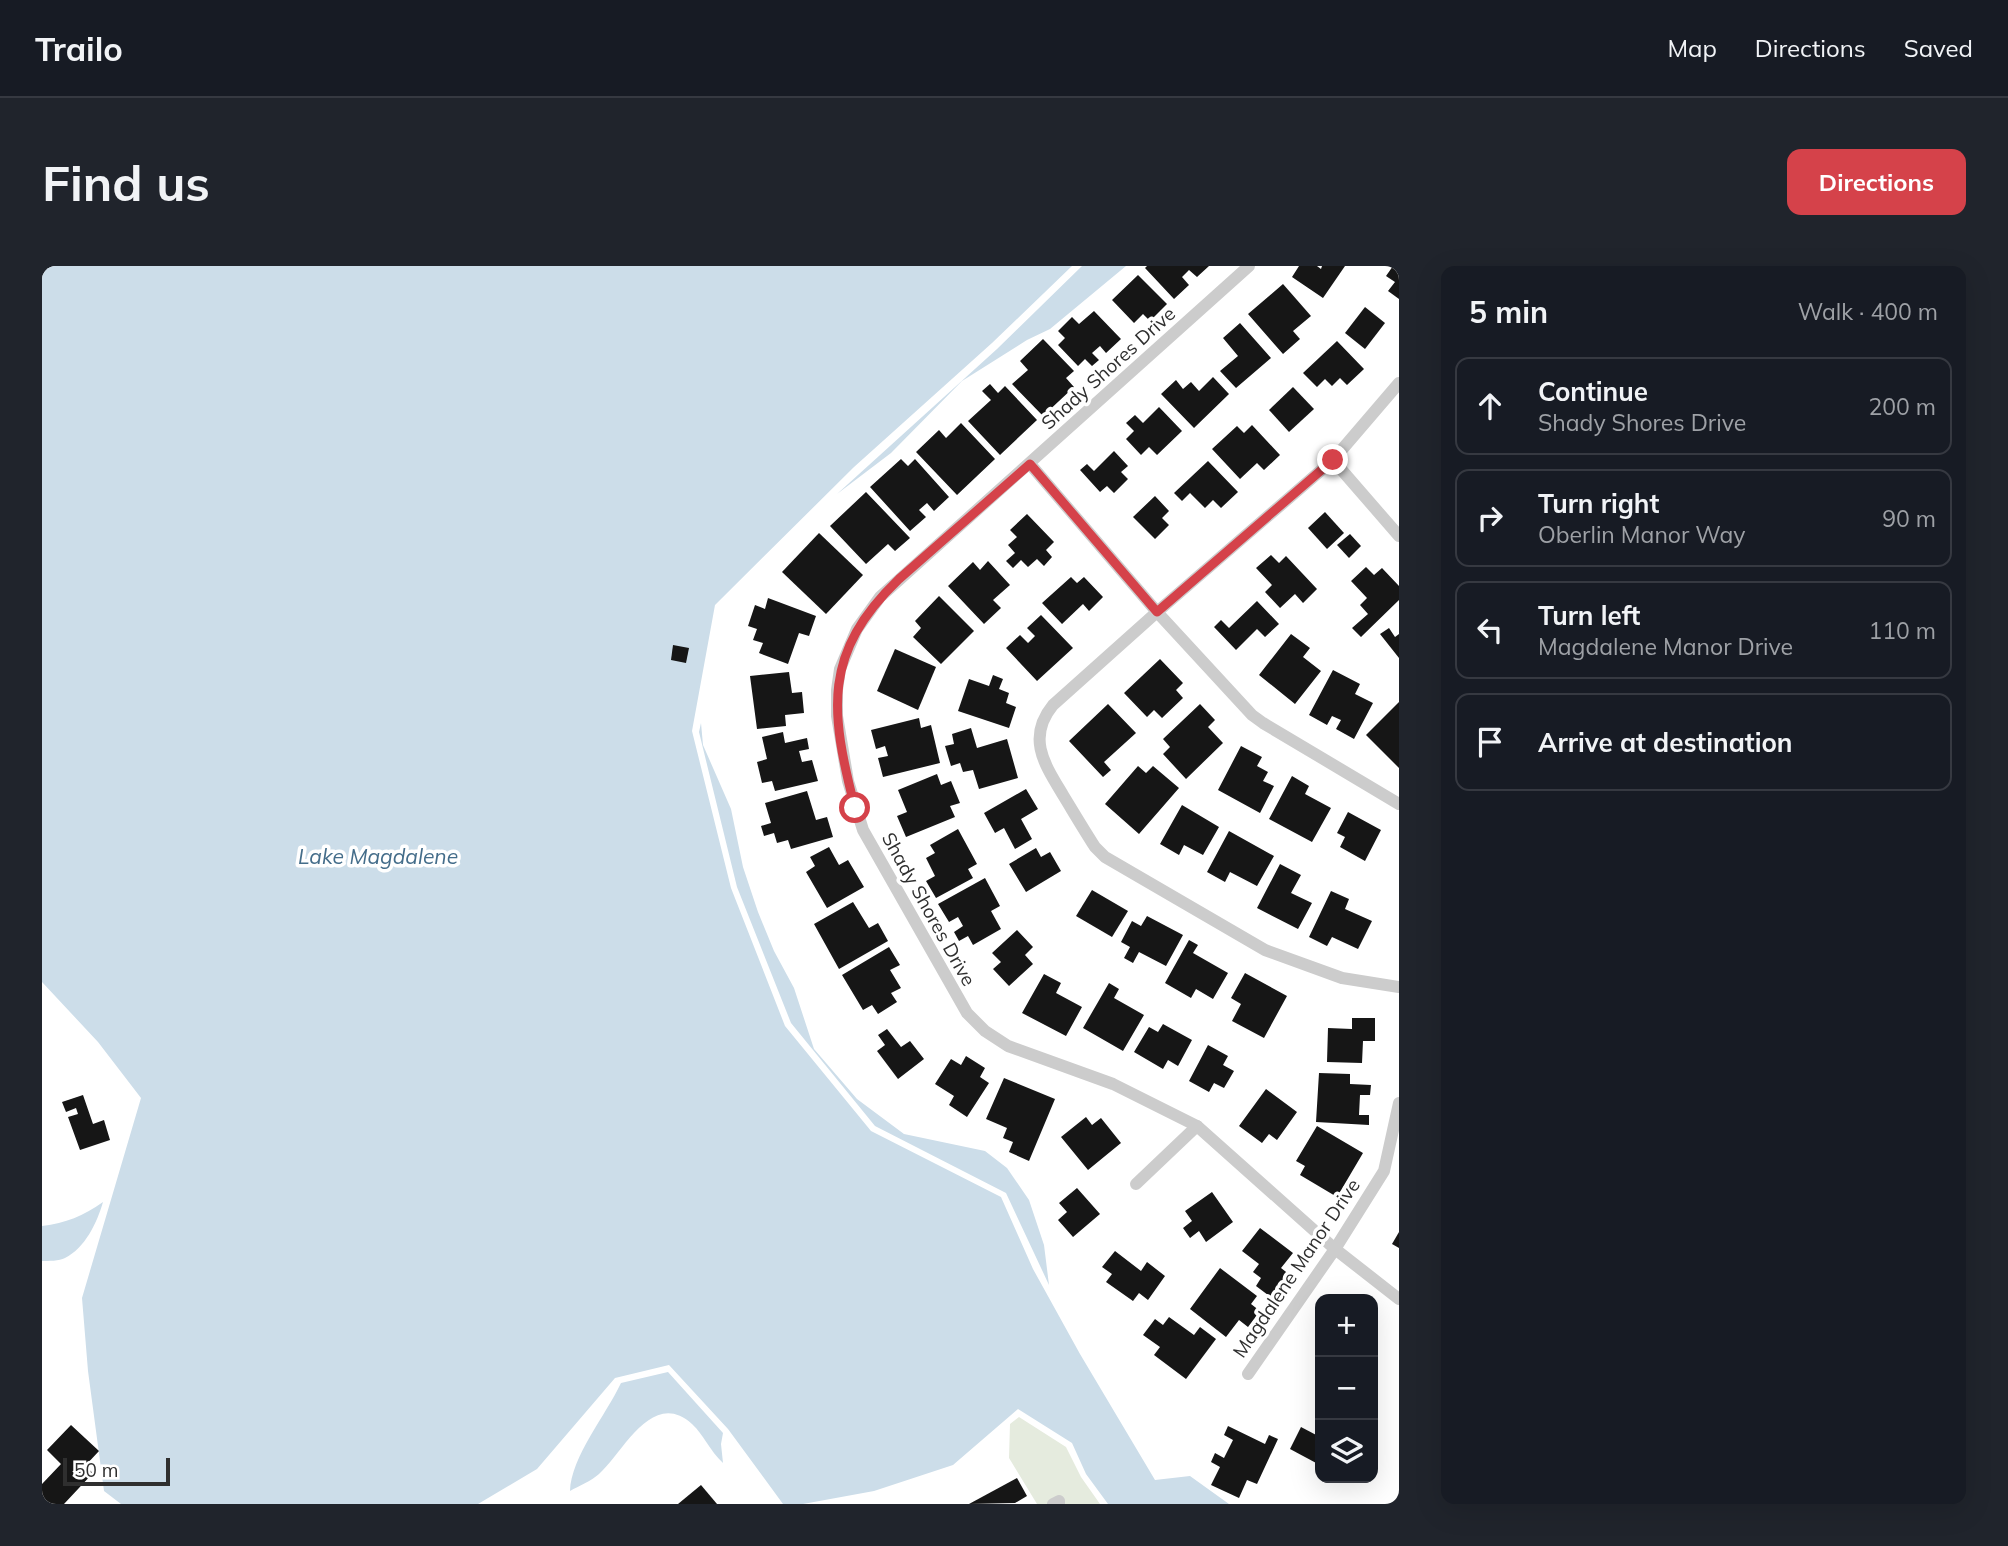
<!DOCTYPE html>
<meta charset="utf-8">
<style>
body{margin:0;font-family:Mulish,sans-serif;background:#20242c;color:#f1f3f6}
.controls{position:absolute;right:21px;bottom:21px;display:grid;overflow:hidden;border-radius:14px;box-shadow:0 7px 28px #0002}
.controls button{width:63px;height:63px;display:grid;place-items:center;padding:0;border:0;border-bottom:2px solid #363941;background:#171b24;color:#f1f3f6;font:35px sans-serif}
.scale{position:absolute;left:21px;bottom:18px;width:107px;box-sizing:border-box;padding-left:7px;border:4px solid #2f2f2f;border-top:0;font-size:19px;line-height:24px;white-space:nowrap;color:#2f2f2f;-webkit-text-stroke:5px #fff;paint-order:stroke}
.stop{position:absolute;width:21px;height:21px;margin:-16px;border:5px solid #d5424a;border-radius:50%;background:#fff}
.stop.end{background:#d5424a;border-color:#fff;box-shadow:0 2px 7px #0008}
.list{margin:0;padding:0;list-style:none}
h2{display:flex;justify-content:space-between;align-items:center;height:91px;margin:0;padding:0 28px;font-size:30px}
h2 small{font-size:23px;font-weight:400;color:#9ea1a6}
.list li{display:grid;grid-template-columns:46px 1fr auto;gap:21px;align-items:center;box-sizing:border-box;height:98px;margin:0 14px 14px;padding:0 14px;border:2px solid #363941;border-radius:14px}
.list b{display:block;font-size:26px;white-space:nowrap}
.list p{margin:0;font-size:23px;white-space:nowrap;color:#9ea1a6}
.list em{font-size:23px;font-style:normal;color:#9ea1a6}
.icon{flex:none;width:38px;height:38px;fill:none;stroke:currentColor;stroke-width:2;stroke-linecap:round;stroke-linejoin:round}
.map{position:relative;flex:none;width:1357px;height:1238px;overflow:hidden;border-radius:14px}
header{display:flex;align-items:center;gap:42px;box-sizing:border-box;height:98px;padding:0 35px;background:#171b24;border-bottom:2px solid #363941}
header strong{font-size:33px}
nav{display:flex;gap:38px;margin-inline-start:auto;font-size:24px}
.intro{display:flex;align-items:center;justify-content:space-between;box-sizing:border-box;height:168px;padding:0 42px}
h1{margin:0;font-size:49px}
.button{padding:18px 32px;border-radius:14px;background:#d5424a;color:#fff;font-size:24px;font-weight:700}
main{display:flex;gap:42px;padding:0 42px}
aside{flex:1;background:#171b24;border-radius:14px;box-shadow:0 7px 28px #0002}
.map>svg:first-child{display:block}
</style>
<header>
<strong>Trailo</strong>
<nav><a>Map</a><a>Directions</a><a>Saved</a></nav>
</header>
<div class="intro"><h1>Find us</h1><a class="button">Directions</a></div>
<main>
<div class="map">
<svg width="1357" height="1238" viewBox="0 0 1357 1238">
<rect width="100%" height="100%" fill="#fff"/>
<path fill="#e5ebde" d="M977,1151L1024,1181L1039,1211L1058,1238H995L967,1192L968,1158Z"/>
<g fill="#ccdde9">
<path d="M0,0H1030L950,77L812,201L673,339L650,465L689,622L743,760L829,865L959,931L991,1003L1038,1088L1113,1214L1148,1210L1187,1238H1066L1044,1208L1030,1177L976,1143L911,1199L832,1225L761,1238H741L686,1163L627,1099L573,1112L495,1203L436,1238H79L62,1225L46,1105L40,1032L99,832L56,776L0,716Z"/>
<path d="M1040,0H1084L1008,63L985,74L920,115L849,187L795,228L955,83Z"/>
<path d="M659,457L661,479L689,543L701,601L716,646L732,685L752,722L772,783L815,833L862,868L943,885L965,902L987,934L1002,979L1007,1019L964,927L833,860L749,757L695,621L657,466Z"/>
<path d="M61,936C55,957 43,982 23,992C17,995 7,995 0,995V960C24,957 41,950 61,936Z"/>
<path d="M626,1106L681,1167L679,1178L681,1197C667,1184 662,1169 650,1158C610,1122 581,1187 557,1208C549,1215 537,1220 528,1225C529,1191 564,1149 579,1117Z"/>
</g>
<g fill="#161616">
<path d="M1105,0H1167L1155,11L1147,4L1140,11L1147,19L1132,33L1103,2Z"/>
<path d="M1257,0H1275L1279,3L1280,0H1303L1281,32L1250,11Z"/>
<path d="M1351,0H1357V33L1346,25L1353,16L1344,10Z"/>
<path d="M1096,9L1125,38L1108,55L1101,48L1092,57L1070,34Z"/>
<path d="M1241,18L1269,50L1251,65L1258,73L1241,88L1206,48Z"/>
<path d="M1323,41L1343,57L1323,83L1303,67Z"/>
<path d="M1052,45L1079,73L1064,87L1058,80L1050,87L1057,94L1050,100L1043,93L1036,100L1016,79L1023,72L1016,65L1030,51L1037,58Z"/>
<path d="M1198,57L1229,92L1194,122L1178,105L1196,90L1181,72Z"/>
<path d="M1001,73L1032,105L1024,112L1032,121L1001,150L970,118L986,104L978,95Z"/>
<path d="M1295,75L1322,103L1305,119L1298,112L1290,120L1283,113L1275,121L1261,107Z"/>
<path d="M1171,111L1187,128L1152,162L1119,128L1134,114L1141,123L1149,116L1157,125Z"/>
<path d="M948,118L956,127L963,120L995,154L958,189L926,155L949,134L940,125Z"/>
<path d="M1251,121L1272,143L1247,166L1227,144Z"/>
<path d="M1117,141L1140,165L1115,189L1107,181L1099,189L1084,173L1092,165L1084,157L1093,149L1101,157Z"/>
<path d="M919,157L953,193L915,229L874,186L897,164L904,172Z"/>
<path d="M1210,159L1238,189L1222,204L1215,197L1198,213L1170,183L1195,160L1202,167Z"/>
<path d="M1072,185L1086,200L1079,206L1086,213L1072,227L1065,220L1058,226L1038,204L1045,198L1052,205Z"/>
<path d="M859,193L866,200L873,193L907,231L892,245L885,237L877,244L884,251L868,265L828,221Z"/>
<path d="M1166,195L1196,226L1179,242L1171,234L1163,242L1148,227L1140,235L1132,227Z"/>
<path d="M824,226L868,272L853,285L846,278L824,298L788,260Z"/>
<path d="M1113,230L1127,245L1120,252L1127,259L1113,273L1091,251Z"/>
<path d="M1283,246L1302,267L1285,283L1266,262Z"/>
<path d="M985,248L1012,276L1004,284L1010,291L1002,300L995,293L986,301L979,294L971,302L964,295L973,287L966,279L975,271L968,264Z"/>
<path d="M777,267L821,309L784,348L740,306Z"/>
<path d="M1308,268L1319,280L1307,292L1295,279Z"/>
<path d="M1229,289L1237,297L1244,290L1275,323L1261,337L1253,328L1238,342L1223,326L1230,319L1214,302Z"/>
<path d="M946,295L968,319L951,334L959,342L942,358L906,320L931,296L938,304Z"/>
<path d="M1324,301L1332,309L1340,302L1357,320V334L1319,371L1310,362L1326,348L1318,339L1325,332L1309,315Z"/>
<path d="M1029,311L1035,317L1042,311L1061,331L1047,345L1041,338L1020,358L1000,337Z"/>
<path d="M897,330L932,365L899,398L871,371L879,362L873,355Z"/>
<path d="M726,332L774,350L767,370L757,367L746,398L717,387L721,377L711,374L715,363L706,360L713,339L723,343Z"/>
<path d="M1215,335L1237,358L1223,371L1215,363L1194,384L1172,361L1179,354L1187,362Z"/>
<path d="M999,349L1031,382L995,415L964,382L978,369L986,377L993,370L985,362Z"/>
<path d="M1347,362L1353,371L1357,368V392L1338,368Z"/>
<path d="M1249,368L1268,382L1261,391L1279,405L1253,438L1217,409Z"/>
<path d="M631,379L647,382L644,397L629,394Z"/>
<path d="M853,383L894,401L876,444L835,425Z"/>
<path d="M1118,393L1141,417L1134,424L1141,432L1120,452L1112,444L1105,451L1082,427Z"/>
<path d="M1291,404L1318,418L1313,428L1331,437L1312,473L1294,463L1299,454L1290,450L1285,459L1267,449Z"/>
<path d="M747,406L750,427L760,426L762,447L743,449L744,460L715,463L708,410Z"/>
<path d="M951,409L961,413L957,423L967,427L964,437L974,441L967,462L916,445L927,413L947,420Z"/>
<path d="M1357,436V502L1324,469Z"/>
<path d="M1066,438L1094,467L1062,496L1069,504L1061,511L1027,475Z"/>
<path d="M1158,438L1173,454L1166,461L1181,477L1144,513L1121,488L1128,481L1121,473Z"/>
<path d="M877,452L879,462L889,459L898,497L841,511L836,492L846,490L843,480L834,483L829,464Z"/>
<path d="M929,462L935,482L965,473L976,512L937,523L931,504L921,506L918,497L909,500L903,480L912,478L910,468Z"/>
<path d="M741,466L743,477L765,472L767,483L757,485L760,496L770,494L776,515L733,525L730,515L720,517L715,496L725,493L720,471Z"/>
<path d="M1199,480L1220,491L1215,500L1226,506L1221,515L1232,520L1218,547L1176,524Z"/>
<path d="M1096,500L1104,507L1111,500L1137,522L1097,568L1063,538Z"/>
<path d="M895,508L899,519L909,515L918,537L908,540L913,551L864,571L855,550L865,546L856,524Z"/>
<path d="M1250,510L1267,520L1263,528L1289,542L1270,576L1227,553Z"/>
<path d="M984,523L996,543L979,553L990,573L973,583L962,562L953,567L942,547Z"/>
<path d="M765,525L774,554L785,551L791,571L749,583L746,574L735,577L732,567L722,570L719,560L729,557L723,537Z"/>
<path d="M1140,539L1177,561L1161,589L1142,579L1137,589L1118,578Z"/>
<path d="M1306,546L1339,564L1323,595L1298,581L1303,571L1295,567Z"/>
<path d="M916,563L935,598L926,603L931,612L894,632L884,615L893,610L884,592L893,587L888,579Z"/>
<path d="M1187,565L1232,590L1215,620L1188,606L1183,616L1165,606Z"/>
<path d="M787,581L797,599L806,594L822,621L785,642L764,606L773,600L768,591Z"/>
<path d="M994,582L999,591L1008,586L1019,605L984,626L967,598Z"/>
<path d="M1238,598L1259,609L1249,627L1270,637L1256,663L1215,642Z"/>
<path d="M943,612L958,640L949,645L959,663L931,679L926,670L917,675L912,666L921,660L916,651L907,656L896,638Z"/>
<path d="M1050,624L1086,645L1070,671L1034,650Z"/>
<path d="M1289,625L1307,633L1303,643L1330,655L1316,683L1290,671L1285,680L1267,671Z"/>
<path d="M811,636L827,662L836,657L846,675L797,703L772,658Z"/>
<path d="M1105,650L1141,669L1124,700L1097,686L1091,697L1082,692L1088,681L1079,676L1090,655L1099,660Z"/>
<path d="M975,664L991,681L983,689L991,698L967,720L951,703L959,696L950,687Z"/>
<path d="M1147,674L1156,679L1151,687L1186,707L1171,733L1154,723L1149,732L1123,717Z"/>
<path d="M847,681L858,699L848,704L859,722L849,727L855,736L836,748L830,739L821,744L800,709Z"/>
<path d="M1203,707L1245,730L1222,772L1190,755L1199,738L1189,732Z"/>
<path d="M1002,708L1019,717L1014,727L1040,741L1024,770L980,747Z"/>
<path d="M1067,717L1077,723L1072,732L1102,749L1081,785L1041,762Z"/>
<path d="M1310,752H1333V775H1321L1320,797L1285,796L1286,762L1310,763Z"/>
<path d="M1121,758L1150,774L1136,800L1126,794L1121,803L1092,786L1107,761L1116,766Z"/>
<path d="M845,763L859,781L868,775L882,793L856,813L835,785L843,779L836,769Z"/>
<path d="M1166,779L1186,790L1181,799L1192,805L1182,822L1172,817L1167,826L1147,815Z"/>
<path d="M924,790L943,802L938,811L947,817L925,851L907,839L912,830L893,818L909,793L919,799Z"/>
<path d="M1277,807L1308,808V818L1329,819L1328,829H1318L1317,849H1327V859L1274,856Z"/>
<path d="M962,812L1013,833L987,895L967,886L971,876L961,872L965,862L944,853Z"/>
<path d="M1224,823L1255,846L1235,874L1227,868L1220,877L1197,860Z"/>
<path d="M41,829L51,858L62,854L68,874L38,884L26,851L36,848L34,842L24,846L20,836Z"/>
<path d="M1044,851L1050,859L1059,852L1079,877L1046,904L1019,871Z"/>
<path d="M1275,860L1321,887L1295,931L1258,909L1263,900L1254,895Z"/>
<path d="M1035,922L1058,948L1031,971L1016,954L1025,946L1017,937Z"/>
<path d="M1170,926L1191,956L1164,976L1157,965L1148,972L1141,962L1150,955L1143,945Z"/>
<path d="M1218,962L1251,987L1239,1002L1248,1009L1230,1032L1214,1020L1219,1012L1211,1006L1217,998L1200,985Z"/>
<path d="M1357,966V982L1350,978Z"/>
<path d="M1073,985L1099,1005L1105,996L1123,1010L1106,1034L1097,1027L1091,1035L1064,1016L1070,1008L1060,1001Z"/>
<path d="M1178,1002L1215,1030L1209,1038L1218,1045L1206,1061L1197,1054L1184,1071L1148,1043Z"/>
<path d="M1127,1051L1152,1069L1158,1061L1174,1073L1144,1113L1112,1089L1118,1081L1101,1069L1113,1053L1121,1059Z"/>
<path d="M29,1159L57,1185L43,1200L51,1207L22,1238H0V1218L19,1198L5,1184Z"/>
<path d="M1186,1160L1223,1178L1227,1169L1236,1173L1215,1218L1205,1214L1197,1232L1169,1219L1178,1201L1169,1196L1173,1187L1182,1192L1191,1174L1182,1169Z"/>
<path d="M1259,1161L1278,1171V1194L1276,1198L1248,1183Z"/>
<path d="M975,1212L985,1230L973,1237L927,1238Z"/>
<path d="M659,1219L675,1238H636Z"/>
</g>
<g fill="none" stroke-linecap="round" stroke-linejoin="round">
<g stroke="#ccc" stroke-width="12">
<path d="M1207,0L838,331L815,363L798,403L795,424V450L806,515L821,564L925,747L943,765L966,780L1071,818L1155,860L1293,983L1357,1033"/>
<path d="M1357,117L1291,194L1115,346L1011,439C984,472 1003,499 1021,529C1032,547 1042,564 1053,581L1063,591L1223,684L1300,712L1357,721"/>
<path d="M1291,194L1357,270"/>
<path d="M988,198L1115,346L1210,449L1221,457L1357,538"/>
<path d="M1094,918L1155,860"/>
<path d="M1206,1108L1293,983L1342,905L1357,837"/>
<path d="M1011,1238L1017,1235V1238"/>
</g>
</g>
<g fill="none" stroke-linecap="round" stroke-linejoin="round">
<path stroke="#d5424a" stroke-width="9" d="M813,542C788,445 780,387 857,313L988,198L1115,346L1291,194"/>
</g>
<g text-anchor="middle" stroke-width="7" stroke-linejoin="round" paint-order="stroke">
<g font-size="19" fill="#2f2f2f" stroke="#fff">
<text transform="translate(1066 102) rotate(-42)" y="7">Shady Shores Drive</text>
<text transform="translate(887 643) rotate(61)" y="7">Shady Shores Drive</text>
<text transform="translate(1254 1002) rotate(-56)" y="7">Magdalene Manor Drive</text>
</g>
<g font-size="21" font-style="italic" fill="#446d8a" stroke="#fff">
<text x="336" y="598">Lake Magdalene</text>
</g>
</g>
</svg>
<div class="controls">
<button>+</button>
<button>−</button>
<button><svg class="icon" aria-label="layers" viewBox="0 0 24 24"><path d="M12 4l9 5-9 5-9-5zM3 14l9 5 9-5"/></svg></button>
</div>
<div class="scale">50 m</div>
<div class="stop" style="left:813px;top:542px"></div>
<div class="stop end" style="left:1291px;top:194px"></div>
</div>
<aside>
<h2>5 min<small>Walk · 400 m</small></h2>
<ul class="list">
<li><svg class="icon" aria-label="ahead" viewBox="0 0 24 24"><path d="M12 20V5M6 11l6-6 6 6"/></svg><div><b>Continue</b><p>Shady Shores Drive</p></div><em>200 m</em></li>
<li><svg class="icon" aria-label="right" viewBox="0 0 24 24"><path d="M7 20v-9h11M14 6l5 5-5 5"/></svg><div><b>Turn right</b><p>Oberlin Manor Way</p></div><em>90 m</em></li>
<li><svg class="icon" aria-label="left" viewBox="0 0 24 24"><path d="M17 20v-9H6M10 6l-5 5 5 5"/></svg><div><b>Turn left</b><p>Magdalene Manor Drive</p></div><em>110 m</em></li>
<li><svg class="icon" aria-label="arrive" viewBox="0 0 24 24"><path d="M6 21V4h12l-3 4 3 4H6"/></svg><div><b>Arrive at destination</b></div></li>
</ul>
</aside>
</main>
